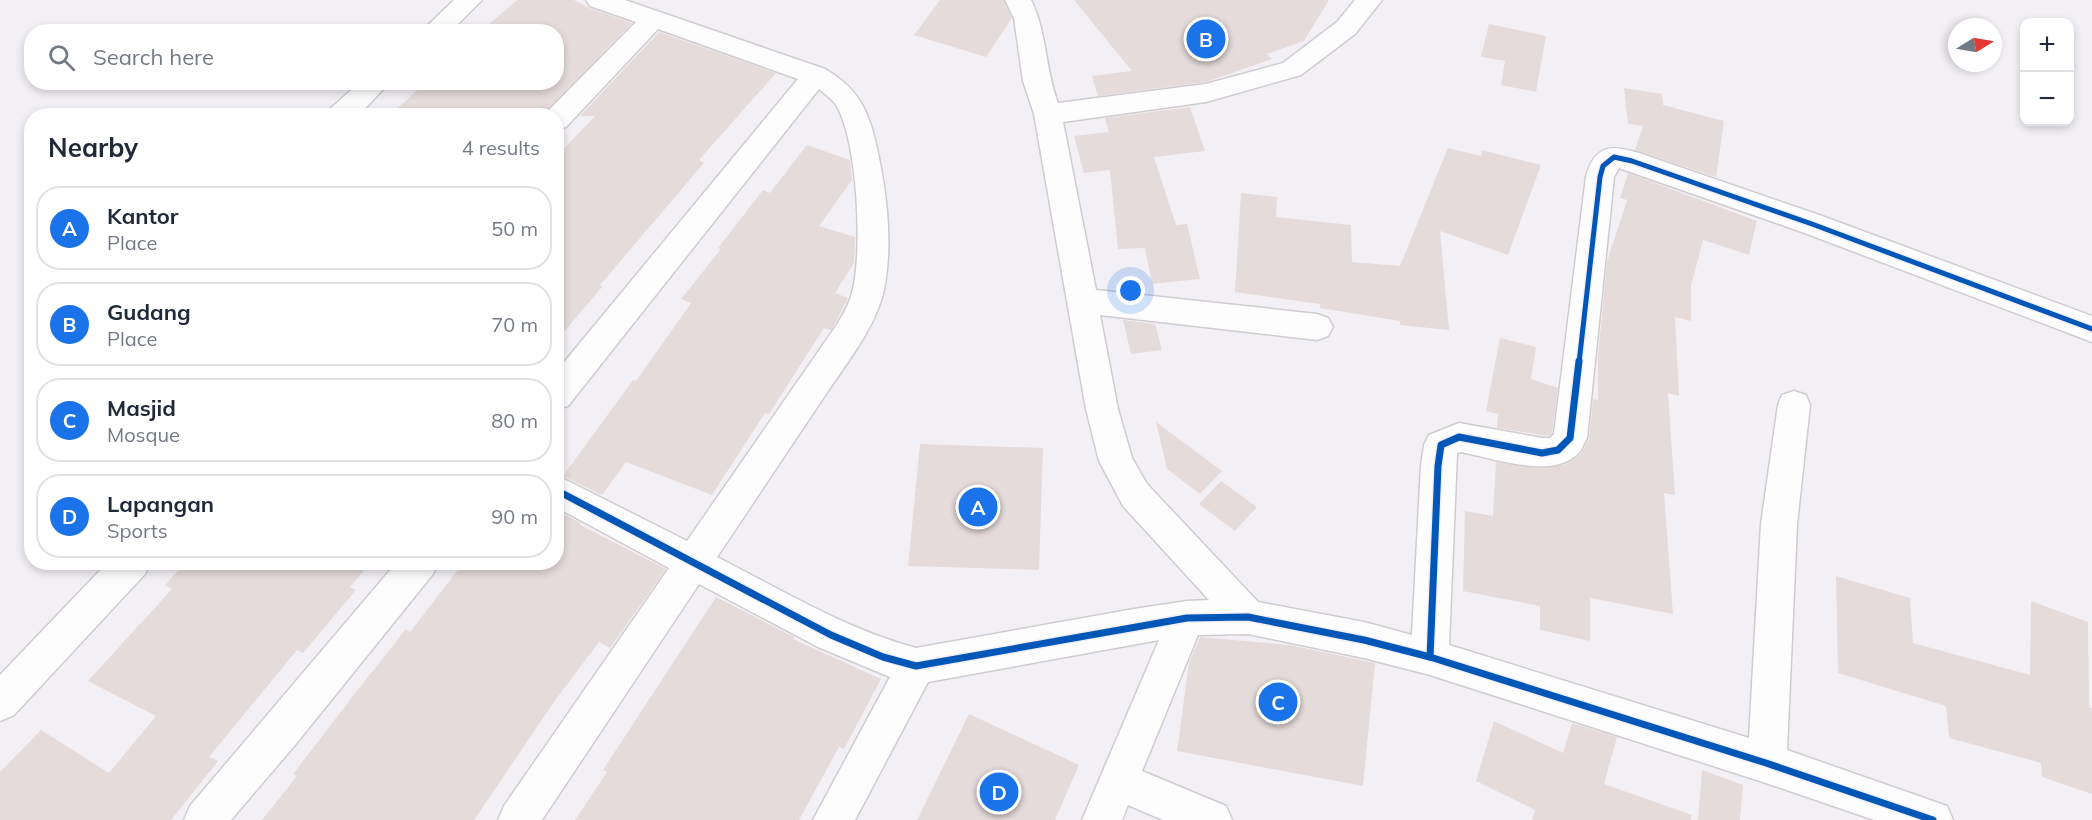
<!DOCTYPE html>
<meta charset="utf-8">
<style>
body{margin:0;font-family:Mulish,sans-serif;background:#f2f2f3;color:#1f2937}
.controls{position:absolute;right:18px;top:18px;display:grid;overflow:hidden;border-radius:12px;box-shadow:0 3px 9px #0003}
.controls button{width:54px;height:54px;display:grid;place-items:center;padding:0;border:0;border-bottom:2px solid #e0e1e3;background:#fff;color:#1f2937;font:30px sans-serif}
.compass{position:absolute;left:1948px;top:18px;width:54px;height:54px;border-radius:50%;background:#fff;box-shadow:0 3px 9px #0003;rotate:79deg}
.you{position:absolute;left:1131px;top:291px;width:21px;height:21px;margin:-15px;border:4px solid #fff;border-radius:50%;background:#1a73e8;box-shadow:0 0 0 9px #1a73e833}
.badge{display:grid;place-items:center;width:39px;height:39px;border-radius:50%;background:#1a73e8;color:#fff;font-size:20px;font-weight:700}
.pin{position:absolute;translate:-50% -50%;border:3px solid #fff;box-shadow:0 2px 6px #0006}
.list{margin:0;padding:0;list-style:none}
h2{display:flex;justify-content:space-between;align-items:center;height:78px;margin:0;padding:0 24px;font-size:26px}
h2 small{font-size:20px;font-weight:400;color:#747a83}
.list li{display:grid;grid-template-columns:39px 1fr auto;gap:18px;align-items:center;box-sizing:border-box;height:84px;margin:0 12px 12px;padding:0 12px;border:2px solid #e0e1e3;border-radius:24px}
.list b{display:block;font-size:22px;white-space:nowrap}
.list p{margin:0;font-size:20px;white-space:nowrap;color:#747a83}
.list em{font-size:20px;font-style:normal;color:#747a83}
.icon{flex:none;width:33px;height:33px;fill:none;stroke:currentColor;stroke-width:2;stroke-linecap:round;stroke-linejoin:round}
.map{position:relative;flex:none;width:2092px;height:820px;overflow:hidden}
.search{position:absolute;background:#fff;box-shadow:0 3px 9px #0003;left:24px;top:24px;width:540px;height:66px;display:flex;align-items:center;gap:15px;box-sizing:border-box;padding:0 21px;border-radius:24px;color:#747a83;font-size:22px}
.panel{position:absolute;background:#fff;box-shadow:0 3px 9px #0003;left:24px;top:108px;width:540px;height:462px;border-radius:24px}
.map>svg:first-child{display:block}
</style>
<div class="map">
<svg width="2092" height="820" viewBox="0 0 2092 820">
<rect width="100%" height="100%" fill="#f3f0f5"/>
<g fill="#e4dbda">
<path d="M517,0H574L589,8L632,23L543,116H389L426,82H556V32H480Z"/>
<path d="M940,0H1003L1012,18L986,57L914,35Z"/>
<path d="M1074,0H1329L1304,41L1267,54L1272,59L1206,82L1098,96L1092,76L1132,71Z"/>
<path d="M1489,24L1546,36L1536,92L1501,85L1505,61L1481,57Z"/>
<path d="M659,32L776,73L699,160L704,163L600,285L603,286L556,341V157L595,116H580Z"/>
<path d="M1624,88L1662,94L1663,105L1724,121L1716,177L1635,150L1643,126L1628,124Z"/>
<path d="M1190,107L1205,151L1154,157L1176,225L1187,224L1200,279L1152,284L1145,248L1118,249L1110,170L1084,173L1074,136L1109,132L1105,118Z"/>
<path d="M807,145L850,160L852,180L819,226L855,237L854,263L835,293L848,298L834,325L831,330L824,328L769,414L765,413L712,495L626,462L602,495L563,476L633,380L636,381L691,303L681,299L721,249L718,248L763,190L770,193Z"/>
<path d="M1448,148L1481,156L1482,150L1541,165L1508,255L1440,231L1449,330L1400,325V321L1320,308V304L1235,292L1241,193L1277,197L1276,217L1351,225L1352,262L1400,266Z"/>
<path d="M1628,173L1757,221L1749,255L1703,240L1691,286V321L1675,317L1679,396L1668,393L1675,495L1664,493L1673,614L1590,598V641L1540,630V606L1463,591L1465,511L1493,516L1496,462L1535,468L1563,465L1580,455L1589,439L1593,399L1598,400V356L1607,262L1627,200L1620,198Z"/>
<path d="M1123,320L1155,324L1162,350L1131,354Z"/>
<path d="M1500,338L1536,347L1531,379L1558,388L1552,433L1549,436L1497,428L1498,414L1486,411Z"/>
<path d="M1156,422L1222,471L1200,494L1167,469Z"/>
<path d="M920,444L1043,448L1039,570L908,566Z"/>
<path d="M1221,481L1257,507L1235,531L1199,504Z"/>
<path d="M556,510L581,523L580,525L666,569L610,648L599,642L556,699L474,820H262L297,776L293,774L353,696L406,629L410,632L464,562H556Z"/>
<path d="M186,562H371L350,587L356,590L303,653L297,650L209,757L218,761L171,820H0V772L41,730L109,773L156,716L88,681L172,589L165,585Z"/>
<path d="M1836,576L1910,598L1913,643L2030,675L2031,601L2088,622L2089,707L2092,708V794L2042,777L2041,763L1949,738L1946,706L1838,673Z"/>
<path d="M716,597L794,637L793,639L881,679L844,749L839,747L799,820H575L607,772L603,770Z"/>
<path d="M1200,637L1289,645L1375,663L1363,786L1177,751L1189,663Z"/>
<path d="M969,714L1079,765L1055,820H917Z"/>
<path d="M1494,721L1563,753L1572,723L1617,737L1604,784L1692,815L1691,820H1532L1535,810L1476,781Z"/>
<path d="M1702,770L1743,785L1740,820H1698Z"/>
</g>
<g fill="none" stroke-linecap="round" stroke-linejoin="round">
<defs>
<g id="street">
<path d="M454,0H482L450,32H421Z"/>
<path d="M586,0H625L825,69C864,91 872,121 880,163C888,203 892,250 884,290C875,329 845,365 824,397C788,450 753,504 717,557C782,590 845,629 916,648L1134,609L1187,601L1209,600L1123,506L1099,461L1086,409L1034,114L1023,81L1014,18L1005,0H1031C1047,32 1045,69 1058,103L1206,84L1283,63L1337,22L1355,0H1382L1355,34L1301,75L1206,102L1063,122L1096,290L1317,314L1328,318L1333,327L1328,336L1317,340L1100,315L1118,409L1132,458L1147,484L1258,602L1364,622L1412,635L1421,466L1424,445L1429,435L1459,423L1542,438H1550L1554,434L1586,177C1595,143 1613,145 1642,154L1822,216L2092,316V342L1802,232L1619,168L1614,177L1587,438C1583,445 1581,453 1574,457C1547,478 1492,458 1461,452L1457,453L1449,645L1749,738L1761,524L1778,405L1782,395L1794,391L1806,395L1810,405L1797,524L1787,750L1947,806L1953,820H1874L1766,783L1430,675L1364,658L1248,634L1198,635L1142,771L1226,806L1232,820H1163L1128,805L1122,820H1082L1159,640L928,682L855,820H813L890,677L818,647L699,584L542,820H498L504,806L669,568L556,507V475L687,541L836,326C842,316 849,305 852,293C863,253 858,140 836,105C832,99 825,94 819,89L568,406L556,409V372L798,79L658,29L566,127L556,130V116H545L546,113L636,22L590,6Z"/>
<path d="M360,82H390L358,116H327L330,109Z"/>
<path d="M108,562H150L145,574L14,715L0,721V675Z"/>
<path d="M397,562H438L433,574L295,745L231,820H184L190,806Z"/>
</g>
</defs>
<use href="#street" stroke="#cfccd0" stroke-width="3"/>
<use href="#street" fill="#fdfdfe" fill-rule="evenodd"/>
<defs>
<path id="cycleway-far1" d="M1579,363L1600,177L1603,166L1614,157L1632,161L1812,224L2092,329"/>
<g id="cycleway">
<path d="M556,490L831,635L883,657L916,666L1187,618L1248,617L1364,640L1430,657L1766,763L1933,820"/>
<path d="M1430,657L1438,466L1441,445L1459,437L1542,453L1558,450L1570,438L1579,361"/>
</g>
</defs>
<use href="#cycleway-far1" stroke="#f4eff6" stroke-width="8"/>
<use href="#cycleway" stroke="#f4eff6" stroke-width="10"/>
<use href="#cycleway-far1" stroke="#0057b8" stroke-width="5"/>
<use href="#cycleway" stroke="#0057b8" stroke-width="7"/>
</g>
</svg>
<div class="controls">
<button>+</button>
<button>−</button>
</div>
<svg class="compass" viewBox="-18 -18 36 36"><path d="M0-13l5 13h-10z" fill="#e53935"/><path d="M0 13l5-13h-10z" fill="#747a83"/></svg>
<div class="you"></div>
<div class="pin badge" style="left:978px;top:507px">A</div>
<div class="pin badge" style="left:1206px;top:39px">B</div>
<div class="pin badge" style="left:1278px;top:702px">C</div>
<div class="pin badge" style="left:999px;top:792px">D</div>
<div class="search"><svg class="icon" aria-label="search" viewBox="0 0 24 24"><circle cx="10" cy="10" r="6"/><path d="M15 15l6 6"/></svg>Search here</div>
<section class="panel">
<h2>Nearby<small>4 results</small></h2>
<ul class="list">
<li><span class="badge">A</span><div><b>Kantor</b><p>Place</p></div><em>50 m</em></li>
<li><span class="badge">B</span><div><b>Gudang</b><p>Place</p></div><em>70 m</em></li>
<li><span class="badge">C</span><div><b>Masjid</b><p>Mosque</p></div><em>80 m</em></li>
<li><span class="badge">D</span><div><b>Lapangan</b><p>Sports</p></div><em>90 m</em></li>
</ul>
</section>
</div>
